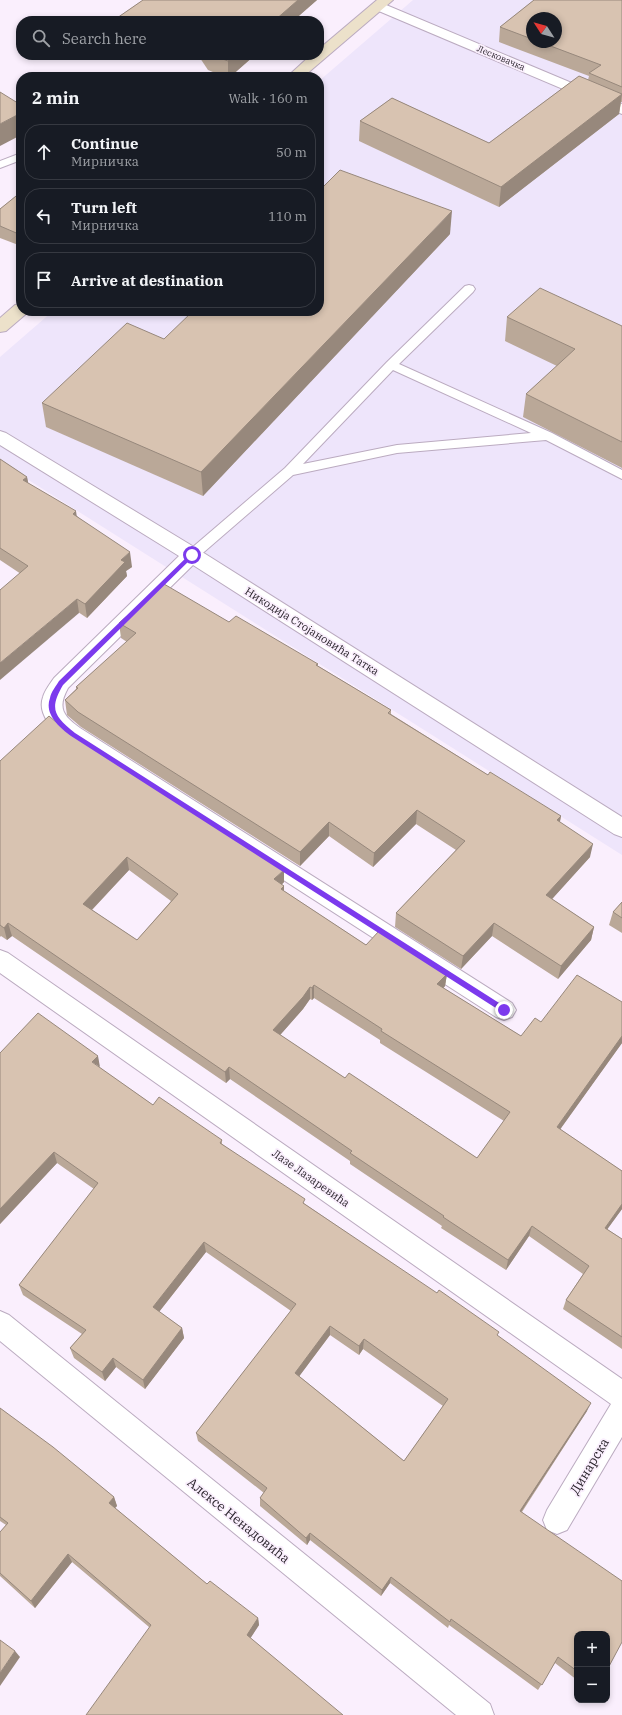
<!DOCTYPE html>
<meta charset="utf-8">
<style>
body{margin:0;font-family:"IBM Plex Serif",serif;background:#20242c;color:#f1f3f6}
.controls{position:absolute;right:12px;bottom:12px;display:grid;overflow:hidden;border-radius:8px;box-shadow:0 2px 6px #0003}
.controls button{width:36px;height:36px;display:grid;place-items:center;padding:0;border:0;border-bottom:1px solid #363941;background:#171b24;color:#f1f3f6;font:20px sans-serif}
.compass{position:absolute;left:526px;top:12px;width:36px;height:36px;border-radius:50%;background:#171b24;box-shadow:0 2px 6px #0003;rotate:306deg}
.stop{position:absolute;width:12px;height:12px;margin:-9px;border:3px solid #7c3aed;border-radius:50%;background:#fff}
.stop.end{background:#7c3aed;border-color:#fff;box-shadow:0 1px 4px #0008}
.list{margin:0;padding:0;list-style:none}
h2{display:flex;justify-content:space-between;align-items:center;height:52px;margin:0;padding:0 16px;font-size:17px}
h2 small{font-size:13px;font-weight:400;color:#9ea1a6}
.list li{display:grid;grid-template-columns:26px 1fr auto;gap:12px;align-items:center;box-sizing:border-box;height:56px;margin:0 8px 8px;padding:0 8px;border:1px solid #363941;border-radius:16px}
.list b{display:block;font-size:15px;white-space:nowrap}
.list p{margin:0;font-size:13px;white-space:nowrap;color:#9ea1a6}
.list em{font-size:13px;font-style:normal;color:#9ea1a6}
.icon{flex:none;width:22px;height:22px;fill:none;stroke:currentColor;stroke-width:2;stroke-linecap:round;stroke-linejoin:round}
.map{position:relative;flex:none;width:622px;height:1715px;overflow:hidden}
.search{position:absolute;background:#171b24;box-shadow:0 2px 6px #0003;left:16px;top:16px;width:308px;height:44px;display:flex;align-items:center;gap:10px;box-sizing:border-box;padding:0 14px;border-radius:16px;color:#9ea1a6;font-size:15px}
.panel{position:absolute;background:#171b24;box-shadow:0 2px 6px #0003;left:16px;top:72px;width:308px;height:244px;border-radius:16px}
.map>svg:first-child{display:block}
</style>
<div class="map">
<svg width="622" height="1715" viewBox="0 0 622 1715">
<rect width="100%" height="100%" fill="#faeffd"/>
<path fill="#eee5fb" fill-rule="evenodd" d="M413,0H611L622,4V855L0,462V357L53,311H319V81ZM532,18H556V42H532Z"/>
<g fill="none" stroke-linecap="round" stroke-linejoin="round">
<defs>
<g id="service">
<path d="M21,153V160L0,168V161Z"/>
<path d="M469,285L473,286L475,289L473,292L399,364L552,433L622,470V479L546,440L397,453L293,475L197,558L192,560L187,558L185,555L187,552L285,468L387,362L465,286ZM393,370L531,433L397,445L303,464Z"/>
</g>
<g id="minor">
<path d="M379,2L622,104V114L374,9L372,6L374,3Z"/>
<path d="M0,431L6,433L199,550L622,817V837L614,834L193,565L68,688C57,708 63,716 80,728L512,1003L516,1010L512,1017L504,1020L496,1017L66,740C53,730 37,714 43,697C45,690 50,684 54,678L179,556L0,445Z"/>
<path d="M0,950L8,953L622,1379V1437L567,1530L557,1534L547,1530L543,1520L547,1510L611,1404L0,973Z"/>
<path d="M0,1311L9,1315L490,1704L494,1715H456L0,1341Z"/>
</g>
<g id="secondary">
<path d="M377,0H393L303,77H287L311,55H319V49Z"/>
<path d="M21,304V311H28L27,313L6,331L0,332V318L15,305Z"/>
</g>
</defs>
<use href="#service" stroke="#bbabc0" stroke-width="2"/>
<use href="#minor" stroke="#bbabc0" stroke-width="2"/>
<use href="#secondary" stroke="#bbabc0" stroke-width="2"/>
<use href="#service" fill="#fff" fill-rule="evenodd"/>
<use href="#minor" fill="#fff" fill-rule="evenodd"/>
<use href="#secondary" fill="#ece1ca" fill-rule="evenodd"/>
</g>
<g fill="#baa898" fill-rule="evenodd">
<path d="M143,0H317L293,21H118L117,18Z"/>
<path d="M534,0H622V102H621L619,114L499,207L359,141L360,121L392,98L489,143L579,76L588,80L589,76L499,42L500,27ZM532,18H556V42H532Z"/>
<path d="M198,55H255L230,77H225L208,70Z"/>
<path d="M21,192V246L0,238V209Z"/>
<path d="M450,234L203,496L46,427L42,403L164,339Z"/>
<path d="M507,317L622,326V468L523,417L526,394L557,366L505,341Z"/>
<path d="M0,459L27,477L28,483L77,516L132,567L126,571L127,576L87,618L0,560Z"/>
<path d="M229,622L318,664V666L391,710V714L488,775L561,816L560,822L590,857L552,899L594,927L591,940L558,979L492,936L461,969L395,927L396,913L456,850L416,824L373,867L329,836L300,866L81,727L67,715L65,700L76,689V687L127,642L121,638L119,623Z"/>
<path d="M63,728L284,882L282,884L284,891L366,945L447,974L445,986L443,988L521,1036L541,1022L622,1002V1043L560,1129L622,1171V1209L607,1229L622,1239V1349L563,1309L566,1300L583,1274L529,1236L506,1270L441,1228L442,1226L350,1164V1161L230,1079L226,1083L12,936L7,940L1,936L0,937V761ZM129,870L171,901L137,940L92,910ZM314,998L380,1040V1043L504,1121L477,1158L345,1078L280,1035L303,1009L310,999L312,1000Z"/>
<path d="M622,902V933L609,925L613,912Z"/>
<path d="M0,1053L100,1068L153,1105L222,1140V1144L305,1204L498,1336L587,1411L522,1512L577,1634V1680L555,1663L538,1690L449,1625L448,1628L390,1583L381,1596L310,1540L307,1545L260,1506V1498L264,1493L198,1441L196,1433L291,1311L206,1252L159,1312L182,1328L184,1338L145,1389L116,1367L105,1381L74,1358L70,1348L82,1334L23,1295L19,1285L94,1189L57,1163L0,1224ZM330,1335L359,1355L363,1349L443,1406L404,1461L299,1376Z"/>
<path d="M0,1408L114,1497L117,1506L115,1508L207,1584L258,1618L259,1625L250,1638L149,1627L72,1562L35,1608L0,1576V1532L6,1525L0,1521Z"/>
</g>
<g fill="#97887c">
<path d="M298,0H317L293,21H274Z"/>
<path d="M235,55H255L230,77H228V61Z"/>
<path d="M622,94L619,114L499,207L501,187Z"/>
<path d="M21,113V135L0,146V124Z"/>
<path d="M452,211L450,234L203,496L201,472Z"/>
<path d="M27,477L30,492L23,480Z"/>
<path d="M76,511L78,525L73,514Z"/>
<path d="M130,552L132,567L126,571L127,576L87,618L85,604L121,560Z"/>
<path d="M77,599L79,613L0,680V663Z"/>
<path d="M417,810L416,824L373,867L374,853Z"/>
<path d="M561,816L558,830L557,820Z"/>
<path d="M329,822V836L300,866V852Z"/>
<path d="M593,844L590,857L543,909L546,895Z"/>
<path d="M127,857L129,870L85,917L83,904Z"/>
<path d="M284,870V882L275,892L274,879Z"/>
<path d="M284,886V898L281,889Z"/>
<path d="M8,923L12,936L7,940L4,928Z"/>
<path d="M494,923L492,936L461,969L463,956Z"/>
<path d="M594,927L591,940L558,979L561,966Z"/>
<path d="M447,974L445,986L436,997L437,984Z"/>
<path d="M314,985V998L312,1000V988Z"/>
<path d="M310,987V999L303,1009L274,1042L273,1030Z"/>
<path d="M622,1036V1043L554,1138L557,1127Z"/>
<path d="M98,1056L100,1067L92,1062Z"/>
<path d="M229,1067L230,1079L226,1083L225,1072Z"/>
<path d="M54,1152L57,1163L0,1224V1209Z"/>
<path d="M622,1204V1209L601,1238L605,1228Z"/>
<path d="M532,1226L529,1236L506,1270L508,1260Z"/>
<path d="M204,1242L206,1252L155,1317L153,1307Z"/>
<path d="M330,1326V1335L295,1382V1373Z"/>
<path d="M182,1328L184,1338L145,1389L143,1380Z"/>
<path d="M364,1339L363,1349L359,1355V1346Z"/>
<path d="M113,1358L116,1367L105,1381L102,1372Z"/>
<path d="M591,1403L587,1411L517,1518L520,1511Z"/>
<path d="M114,1497L117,1506L112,1511L109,1503Z"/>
<path d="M310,1533V1540L307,1545L306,1538Z"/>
<path d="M68,1554L72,1562L35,1608L31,1601Z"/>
<path d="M391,1577L390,1583L381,1596L382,1590Z"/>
<path d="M258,1618L259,1625L248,1642L247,1635Z"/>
<path d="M15,1651L20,1657L0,1686V1673Z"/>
</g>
<g fill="#d8c3b1" stroke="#97887c" fill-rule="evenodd">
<path d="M143,0H298L274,21H126L117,18Z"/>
<path d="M534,0H622V87L589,73L601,65L540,42H556V18H532V39L500,27Z"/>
<path d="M212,55H235L228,61Z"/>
<path d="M579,76L622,94L501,187L360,121L392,98L489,143Z"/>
<path d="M0,92L21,105V113L0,124Z"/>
<path d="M340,170L452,211L201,472L42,403L127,323L164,339L193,311H319V191Z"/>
<path d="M21,192V235L0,226V209Z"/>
<path d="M540,288L622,326V442L526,394L575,349L507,317Z"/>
<path d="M0,459L27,477L23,480L76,511L73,514L130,552L121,560L125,562L85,604L77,599L0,663V590L28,566L0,548Z"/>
<path d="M164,584L229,622L236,616L318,664L316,665L391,710L388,713L488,775L490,772L561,816L557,820L593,844L546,895L594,927L561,966L494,923L463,956L396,913L465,841L417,810L374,853L329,822L300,852L78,712L65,700L78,688L76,687L136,633L119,623Z"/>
<path d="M49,716L63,728L284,870L274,879L284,886L281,889L366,945L379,931L447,974L437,984L521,1036L535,1018L541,1022L577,975L622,1002V1036L557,1127L622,1171V1204L605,1228L622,1239V1337L566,1300L589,1266L532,1226L508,1260L443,1217L444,1216L350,1153L352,1151L229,1067L225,1072L8,923L4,928L0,925V761ZM127,857L178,894L137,940L83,904ZM314,985L382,1029L381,1031L510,1112L477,1158L349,1073L345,1078L273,1030L303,997L310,987L312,988Z"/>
<path d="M622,902V918L613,912Z"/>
<path d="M38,1013L98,1056L92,1062L153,1105L159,1097L222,1140L220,1143L305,1199L303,1203L437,1293L439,1290L499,1332L497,1335L591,1403L520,1511L622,1581V1642L607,1670V1634H577V1671L558,1657L542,1685L451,1619L450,1622L391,1577L382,1590L310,1533L306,1538L260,1498L267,1488L196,1433L296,1304L204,1242L153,1307L182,1328L143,1380L113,1358L102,1372L70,1348L86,1330L19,1285L98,1183L54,1152L0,1209V1053ZM330,1326L359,1346L364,1339L448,1399L404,1461L295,1373Z"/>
<path d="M0,1408L53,1447L114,1497L109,1503L207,1584L210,1581L258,1618L247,1635L343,1715H86L151,1625L68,1554L31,1601L0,1573V1532L8,1523L0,1517Z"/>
<path d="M0,1640L15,1651L0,1673Z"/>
</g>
<path fill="#7c3aed" d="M190,554L195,555L63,685C49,709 54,716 75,733L507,1008V1012H502L71,736C59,727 44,714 50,698C51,692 56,686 59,681Z"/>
<g text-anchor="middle" stroke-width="3.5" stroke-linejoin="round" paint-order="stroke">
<g font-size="9" fill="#2c262e" stroke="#faeffd">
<text transform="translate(501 58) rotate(23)" y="3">Лесковачка</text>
</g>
<g font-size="11" fill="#2c262e" stroke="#faeffd">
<text transform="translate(312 631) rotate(32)" y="4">Никодија Стојановића Татка</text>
<text transform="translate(311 1178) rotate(35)" y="4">Лазе Лазаревића</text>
</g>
<g font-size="13" fill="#2c262e" stroke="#faeffd">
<text transform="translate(589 1466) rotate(-59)" y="5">Динарска</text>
<text transform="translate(239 1520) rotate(39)" y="5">Алексе Ненадовића</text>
</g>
</g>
</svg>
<div class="controls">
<button>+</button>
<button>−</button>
</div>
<svg class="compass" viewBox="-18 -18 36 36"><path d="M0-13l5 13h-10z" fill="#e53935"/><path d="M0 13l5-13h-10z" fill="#9ea1a6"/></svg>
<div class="stop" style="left:192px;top:555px"></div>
<div class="stop end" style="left:504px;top:1010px"></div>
<div class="search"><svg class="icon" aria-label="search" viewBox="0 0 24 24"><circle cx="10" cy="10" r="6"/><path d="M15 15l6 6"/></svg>Search here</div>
<section class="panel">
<h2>2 min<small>Walk · 160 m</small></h2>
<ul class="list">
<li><svg class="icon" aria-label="ahead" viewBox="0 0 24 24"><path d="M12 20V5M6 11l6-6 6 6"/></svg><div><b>Continue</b><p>Мирничка</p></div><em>50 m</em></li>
<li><svg class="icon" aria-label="left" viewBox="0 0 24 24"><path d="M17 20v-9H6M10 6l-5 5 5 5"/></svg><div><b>Turn left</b><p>Мирничка</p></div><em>110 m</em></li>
<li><svg class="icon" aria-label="arrive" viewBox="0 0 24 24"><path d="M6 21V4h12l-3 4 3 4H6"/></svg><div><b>Arrive at destination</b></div></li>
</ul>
</section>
</div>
